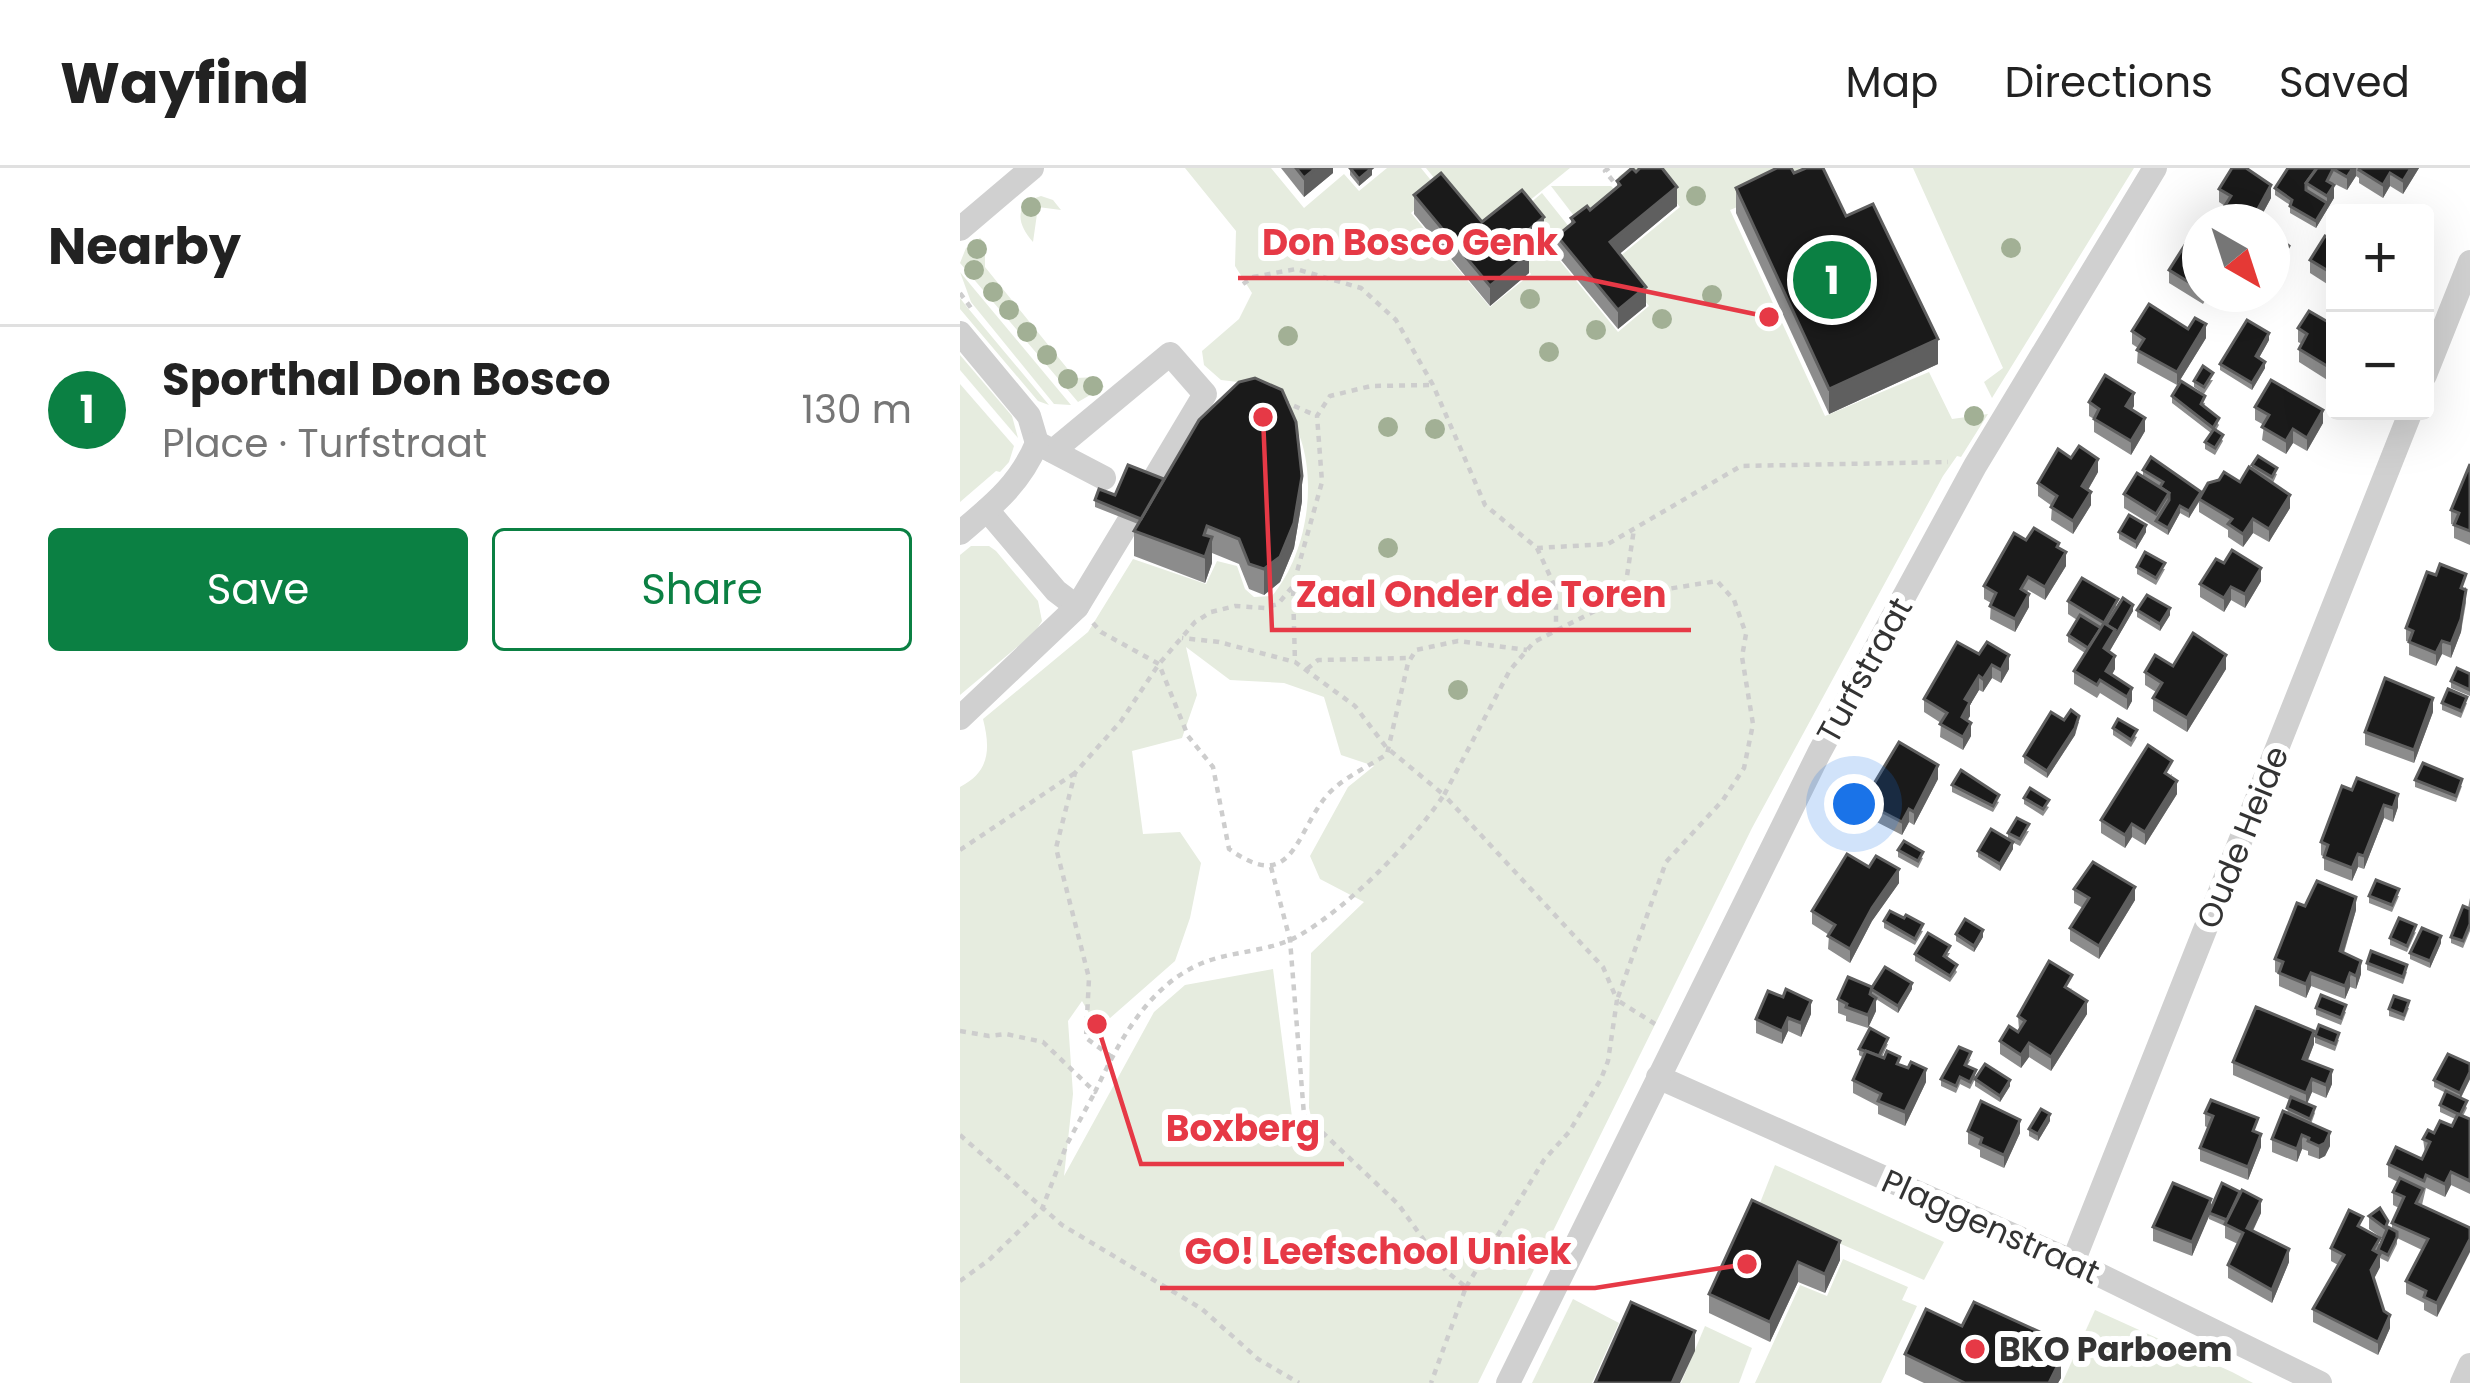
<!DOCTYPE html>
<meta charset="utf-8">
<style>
body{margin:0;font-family:Poppins,sans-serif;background:#f6f6f6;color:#222}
.controls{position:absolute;right:36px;top:36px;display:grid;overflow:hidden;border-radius:12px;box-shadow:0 12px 48px #0002}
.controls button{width:108px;height:108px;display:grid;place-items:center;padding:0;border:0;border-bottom:3px solid #e0e0e0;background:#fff;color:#222;font:60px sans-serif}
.compass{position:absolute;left:1222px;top:36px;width:108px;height:108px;border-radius:50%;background:#fff;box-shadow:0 12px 48px #0002;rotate:141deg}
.you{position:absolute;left:894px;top:636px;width:42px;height:42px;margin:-30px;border:9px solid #fff;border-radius:50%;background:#1a73e8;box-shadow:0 0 0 18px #1a73e833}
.badge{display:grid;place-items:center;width:78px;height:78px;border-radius:50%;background:#0b8043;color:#fff;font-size:39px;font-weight:700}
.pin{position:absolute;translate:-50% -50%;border:6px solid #fff;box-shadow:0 3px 12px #0006}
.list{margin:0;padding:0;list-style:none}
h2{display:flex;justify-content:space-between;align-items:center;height:156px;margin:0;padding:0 48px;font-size:51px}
h2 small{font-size:39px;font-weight:400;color:#767676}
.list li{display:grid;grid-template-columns:78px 1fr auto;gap:36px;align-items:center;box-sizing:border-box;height:168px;padding:0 48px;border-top:3px solid #e0e0e0}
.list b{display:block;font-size:45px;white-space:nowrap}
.list p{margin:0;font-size:39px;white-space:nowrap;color:#767676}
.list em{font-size:39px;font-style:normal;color:#767676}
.actions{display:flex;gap:24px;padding:36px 48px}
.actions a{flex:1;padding:27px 0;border:3px solid #0b8043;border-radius:12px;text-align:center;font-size:42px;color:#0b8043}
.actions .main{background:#0b8043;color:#fff}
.map{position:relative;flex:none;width:1510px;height:1215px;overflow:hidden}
header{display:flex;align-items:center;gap:72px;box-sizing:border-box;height:168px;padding:0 60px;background:#fff;border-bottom:3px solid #e0e0e0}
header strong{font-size:57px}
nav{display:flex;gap:66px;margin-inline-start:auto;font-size:42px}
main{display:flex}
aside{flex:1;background:#fff}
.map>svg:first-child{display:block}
</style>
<header>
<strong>Wayfind</strong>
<nav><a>Map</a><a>Directions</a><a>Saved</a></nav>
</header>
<main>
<aside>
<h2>Nearby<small></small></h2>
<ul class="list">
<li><span class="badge">1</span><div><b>Sporthal Don Bosco</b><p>Place · Turfstraat</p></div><em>130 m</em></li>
</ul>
<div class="actions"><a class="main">Save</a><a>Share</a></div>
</aside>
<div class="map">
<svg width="1510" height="1215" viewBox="0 0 1510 1215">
<rect width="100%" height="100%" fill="#fff"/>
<g fill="#e6ecdf" fill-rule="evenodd">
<path d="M225,0H311L344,40L384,6L399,23L427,0H461L478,21L451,45L530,139L571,106L559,91L586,69L563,41L582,25L614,65L611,74L596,88L658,164L689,138L653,94L720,39L691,4L667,21L658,9L670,0H842L845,11L770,42L865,248L969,204L992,251L1028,246L1001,289L997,288L983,308L792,660L518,1215H0V619C29,604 31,582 23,551L128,464L173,391L246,416L257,393L277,398L285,421L294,429L312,428C345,389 357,321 341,272C337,259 328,250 330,236L320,219L261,212L244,197L242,183L279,151L292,125L275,98L276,63ZM226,479L270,512L324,515L364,529L381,587L414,598L388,619L350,688L360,711L404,734L351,785L349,940L355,965L332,949L313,801L225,817L194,844L104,1008L113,926L108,853L122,833L133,852L149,851L215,793L230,750L241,695L220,664L183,666L172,583L222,570L237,527Z"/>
<path d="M466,0H610L523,70Z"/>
<path d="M953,0H1174L1032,230L1024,214L1043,200Z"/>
<path d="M591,18H651L659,26L621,57Z"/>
<path d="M81,28L93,32L101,42L78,39L73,74C57,56 53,36 81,28Z"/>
<path d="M20,70L25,75V99L115,210L138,209L144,219L118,234L0,95L6,80Z"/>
<path d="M0,104L111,237L94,236L11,134Z"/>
<path d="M0,130L7,139L89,237L78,233L0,141Z"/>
<path d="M0,187L52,248L58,270L0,202Z"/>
<path d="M0,216L54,278L49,294L40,304L36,303L0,334Z"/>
<path d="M11,378H29L36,383L78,433L82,453L75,464L0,527V387Z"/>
<path d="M815,997L984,1074L964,1112L798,1040Z"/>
<path d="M883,1091L948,1119L942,1132L957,1138L921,1215H795L840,1117L867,1128Z"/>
<path d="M613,1131L659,1155L632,1215H572Z"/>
<path d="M1135,1142L1272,1204L1293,1215H1102Z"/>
<path d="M745,1158L792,1180L779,1215H721Z"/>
</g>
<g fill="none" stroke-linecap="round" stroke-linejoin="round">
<g stroke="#cdcdcd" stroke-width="4.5" stroke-dasharray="6 6" stroke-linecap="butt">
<path d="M649,0L645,3L660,22"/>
<path d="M283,116L293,109L336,101L401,120L436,152L473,217L525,337L577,380L648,376L781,298L988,294"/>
<path d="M0,125L11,140"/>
<path d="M323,233L357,248"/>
<path d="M577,380L596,421V460"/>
<path d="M333,422L335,494"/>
<path d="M664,428L757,413L774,432L786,466L782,489L793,556L784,600L763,632L706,694L657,832L695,856"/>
<path d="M133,455L141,464L199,496L228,568L253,599L269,681C331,725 334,671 364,631C378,612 408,599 427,586L448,495L456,482L498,473L567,482"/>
<path d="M347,501L358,492L451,490"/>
<path d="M0,682L115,605"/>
<path d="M311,699L330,772L344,947L438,1036L487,1104L506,1119L471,1215"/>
<path d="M0,863L29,868L46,866L83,874L135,924C162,867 195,805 261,789C285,783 319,780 340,767C392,736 450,676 484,627L426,579L395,538L335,494L259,474L222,470"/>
<path d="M152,889L126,870L129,810L96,680L115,605L161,553L199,496L235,454L251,444L275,438L305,440L318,436L333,418L362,314L357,248L370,228L411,218L473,217"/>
<path d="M0,967L102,1057L242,1141L298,1191L339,1215"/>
<path d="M0,1113L29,1092L82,1041L107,976L135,924"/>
<path d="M506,1119L584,992L609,964L641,911L648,893L657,832L643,799L484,627L550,502L574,474L664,428L674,361"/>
</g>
<g stroke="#d0d0d0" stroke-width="24">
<path d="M0,61L72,0"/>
<path d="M0,165L69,248L77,275"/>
<path d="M1465,207L1510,94"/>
<path d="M79,276L144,310"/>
<path d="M93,283L210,186L245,226L193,313"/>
<path d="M27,342L96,423L117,439"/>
<path d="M0,365C33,337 60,316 77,275"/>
<path d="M0,550L117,439L169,353"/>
<path d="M698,909L1113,1094L1360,1215"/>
<path d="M1113,1094L1451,243"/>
<path d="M548,1215L859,585L1015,298L1195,0"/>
<path d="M1502,1215L1510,1197"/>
</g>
</g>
<g fill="#a2b095">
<circle cx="736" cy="28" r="10"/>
<circle cx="71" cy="39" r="10"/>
<circle cx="1051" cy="80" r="10"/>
<circle cx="17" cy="81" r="10"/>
<circle cx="14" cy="102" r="10"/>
<circle cx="33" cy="124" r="10"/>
<circle cx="752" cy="127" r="10"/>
<circle cx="570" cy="131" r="10"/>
<circle cx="49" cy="142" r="10"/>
<circle cx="702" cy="151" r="10"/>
<circle cx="636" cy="162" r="10"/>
<circle cx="67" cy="164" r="10"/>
<circle cx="328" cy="168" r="10"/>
<circle cx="589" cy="184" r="10"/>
<circle cx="87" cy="187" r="10"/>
<circle cx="108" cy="211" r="10"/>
<circle cx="133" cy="218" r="10"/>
<circle cx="1014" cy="248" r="10"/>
<circle cx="428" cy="259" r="10"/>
<circle cx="475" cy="261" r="10"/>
<circle cx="428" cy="380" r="10"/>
<circle cx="498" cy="522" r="10"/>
</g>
<g fill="#8c8c8c">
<path d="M321,0H373V5L344,29Z"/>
<path d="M390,0L412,7L399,18L390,7Z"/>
<path d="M1328,0H1459L1443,26L1430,18L1423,30L1399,15V10L1396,8L1387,22L1373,15L1374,30L1356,60L1330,45V37L1315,27V20Z"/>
<path d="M834,5L978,196L869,246L776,45V20Z"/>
<path d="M657,13L717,38L659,86L686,138L658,161L597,87V68L611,56V50L630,42L657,19Z"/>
<path d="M1259,21L1311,30L1298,54H1266L1264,52L1265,38L1259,34Z"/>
<path d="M454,27L522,54L584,68L567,83L569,105L530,138L454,46Z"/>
<path d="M1312,65L1329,92L1322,103L1312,97Z"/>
<path d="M1375,74V121L1350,105V92Z"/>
<path d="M1240,75V126H1249L1243,136L1209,115V102Z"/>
<path d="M1375,158L1372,215L1339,194V181L1342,176L1338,174V160Z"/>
<path d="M1228,161L1246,170L1217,217L1177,195L1178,180L1172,176V163Z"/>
<path d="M1309,172L1299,190L1305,200L1292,222L1260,202V196Z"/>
<path d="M1253,212L1244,226L1234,219V213Z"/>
<path d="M1212,228L1245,235L1244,238L1259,257L1256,262L1263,273L1255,287L1245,281V274L1251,265L1212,235Z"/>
<path d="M1129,234L1174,238L1172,242L1185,263L1171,287L1134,264V251L1129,248Z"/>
<path d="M1295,239L1363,255L1347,283L1333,275L1326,286L1302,272L1304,257L1295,252Z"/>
<path d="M1510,296V377L1494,370V357L1491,356V342Z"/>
<path d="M1292,297L1317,306L1313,315L1330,340L1309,374L1293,365L1283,379L1268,369V362L1239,344V334L1229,350L1220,345L1208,367L1164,340V326L1183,309V302L1241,327L1280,314L1292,301Z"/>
<path d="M1138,304L1128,322L1131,337L1113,366L1091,352L1092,338L1078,328V315Z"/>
<path d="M204,311L342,333L334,380L320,414L304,427L289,421L279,396L252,385V395L245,415L174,388V363L178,356L135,339V332Z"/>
<path d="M1159,364H1186L1176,381L1159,371Z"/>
<path d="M1066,372L1099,380L1106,398L1085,432L1068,422L1067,424L1069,439L1055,464L1030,451L1031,435L1024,431V418Z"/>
<path d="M1177,399L1205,401L1196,417L1177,406Z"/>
<path d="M1301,413L1285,440L1271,432L1264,444L1240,429V416Z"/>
<path d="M1506,419V435L1501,464L1491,490L1482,486L1476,498L1449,487V474L1446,473V460Z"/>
<path d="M1108,433L1158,438L1173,443L1149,484L1155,501L1152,507L1172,533L1167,542L1140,525L1137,530L1114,516V503L1125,485L1108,474V467L1117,452L1108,446Z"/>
<path d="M1177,442L1210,447L1200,463L1177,449Z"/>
<path d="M997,474L1049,501L1041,515L1032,510L1023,524L1019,522L1010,537V548L1007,552L1011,568L1003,582L980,569L981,555L964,544V531Z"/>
<path d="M1266,501L1227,564L1193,543V530L1196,524L1185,517V504Z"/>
<path d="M1510,506V528L1491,520V513Z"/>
<path d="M1482,535H1507L1501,550L1482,542Z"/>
<path d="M1473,544L1454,595L1405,577V564Z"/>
<path d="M1104,552L1119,554L1115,567L1087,610L1064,595V588Z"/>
<path d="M1153,560L1177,569L1171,579L1153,567Z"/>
<path d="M1212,606L1211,608L1217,626L1185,677L1172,669L1165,680L1141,665V652Z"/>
<path d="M978,611L954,657L949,654L942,667L903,647V634Z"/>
<path d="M1455,612L1502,618L1496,634L1455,619Z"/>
<path d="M992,617L1039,634L1033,644L992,624Z"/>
<path d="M1392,622L1438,639L1433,654L1424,650L1404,701L1398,699L1392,713L1364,702V689L1361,687V674Z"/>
<path d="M1064,630L1089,639L1083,648L1064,636Z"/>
<path d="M1069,663L1060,678L1048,672V665Z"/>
<path d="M1053,681L1040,703L1018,689V683Z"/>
<path d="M938,682L963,690L958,700L938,689Z"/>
<path d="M909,699L939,715L912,753L890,795L868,781L869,767L852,756V743Z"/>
<path d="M1114,721L1175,732L1139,791L1110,773V760L1123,740L1114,735Z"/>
<path d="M1409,728H1439L1432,744L1409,735Z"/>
<path d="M1510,730V763L1503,780L1491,775V769L1508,740Z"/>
<path d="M1345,738L1396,742L1384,785L1401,806L1396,821L1390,819L1385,831L1351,818L1346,830L1319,818V806L1315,804V791Z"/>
<path d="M924,753L963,763L955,777L924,760Z"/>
<path d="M1456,764L1447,784L1430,777V770Z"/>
<path d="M996,766L1023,769L1014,784L996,773Z"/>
<path d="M1481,775L1470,800L1450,791V785Z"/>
<path d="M990,785L987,790L997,804L990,814L955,793V786Z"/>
<path d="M1407,795L1447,804L1443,816L1407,802Z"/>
<path d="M912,819L952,821L938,845L916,831V843L908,860L886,853V848L878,845V831Z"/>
<path d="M1112,820L1110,822L1127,846L1091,903L1069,889L1061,900L1040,886V873L1059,862L1058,848Z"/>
<path d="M1356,840L1386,844L1381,857L1356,847Z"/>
<path d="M1449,840L1444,853L1429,848V841Z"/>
<path d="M851,846L841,869L828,863L822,876L796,865V851Z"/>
<path d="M1355,868L1379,872L1375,883L1355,875Z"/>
<path d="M928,876L922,889L940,897L966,914L945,958L918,946V938L893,925V912L904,890L899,887V881Z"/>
<path d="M1354,876L1348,892L1372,916L1366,930L1352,924L1347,936L1355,945L1351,956L1370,978L1365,988L1359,991L1348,987V983L1342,981L1337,994L1312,984V971L1327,945L1330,932L1273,907V894Z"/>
<path d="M1011,891L1007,898L1016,909L1010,921L1000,916L996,925L981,918V911Z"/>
<path d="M1015,911L1050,918L1040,934L1015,918Z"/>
<path d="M1510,911L1501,930L1507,940L1503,948L1510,951V1026L1491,1017L1485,1029L1466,1020L1462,1037L1510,1060L1477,1149L1464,1142V1135L1446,1126V1113L1462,1082L1437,1070V1076L1428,1094L1420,1090V1099L1414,1111L1430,1160L1418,1187L1353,1154V1141L1378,1097L1371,1093V1080L1403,1061L1420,1077L1423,1071L1409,1061V1048L1432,1061V1055L1439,1040L1433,1037V1024L1438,1014L1428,1009V996L1462,991L1465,985L1463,971L1492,958L1495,951L1480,944V937L1486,925L1474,919V912Z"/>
<path d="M1245,945L1298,965L1301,979L1288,1012L1240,993V980L1248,960L1245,958Z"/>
<path d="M1090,953L1078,973L1069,968V961Z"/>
<path d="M1008,963L1060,965L1044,1000L1020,989V982L1008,976Z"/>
<path d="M792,1032L880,1092L865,1125L838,1114L810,1174L749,1145V1126Z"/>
<path d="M1251,1042L1301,1045L1293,1063L1329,1094L1312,1135L1268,1110V1097L1278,1076L1265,1070V1058L1249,1051V1047L1232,1088L1193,1073V1059Z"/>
<path d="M1002,1158L1082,1182L1101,1210L1098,1215H964L945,1206V1186Z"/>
</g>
<g fill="#5f5f5f">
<path d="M356,0H373V5L344,29V10Z"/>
<path d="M412,0V7L399,18V11Z"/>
<path d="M1393,0H1396V8L1387,22V9Z"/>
<path d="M1451,0H1459L1443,26V13Z"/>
<path d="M1430,5V18L1423,30V17Z"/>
<path d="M1311,17V30L1298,54L1293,50Z"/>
<path d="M1374,17V30L1356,60V53L1367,35V28Z"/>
<path d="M717,19V38L650,94V74Z"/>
<path d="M584,49V68L557,91V72Z"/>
<path d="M1329,78V92L1322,103V90Z"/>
<path d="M569,86V105L530,138V118Z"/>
<path d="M686,119V138L658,161V142Z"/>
<path d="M1246,156V170L1217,217V204Z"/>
<path d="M1309,165V172L1296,195V188Z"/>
<path d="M978,171V196L869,246V221Z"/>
<path d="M1305,194V200L1292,222V215Z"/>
<path d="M1174,225V238L1166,251V238Z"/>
<path d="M1363,242V255L1347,283V270Z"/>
<path d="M1185,250V263L1171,287V273Z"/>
<path d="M1333,261V275L1326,286V273Z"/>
<path d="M1138,291V304L1122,332V318Z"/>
<path d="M342,308V333L334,380L320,414L304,427V401Z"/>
<path d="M1131,324V337L1113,366V353Z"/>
<path d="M1241,324V330L1229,350V343Z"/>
<path d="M1330,327V340L1309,374V361Z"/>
<path d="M1220,338V345L1208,367V360Z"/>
<path d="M1293,351V365L1283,379V366Z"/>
<path d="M1186,357V364L1176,381V374Z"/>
<path d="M252,369V395L245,415V389Z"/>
<path d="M1106,384V398L1085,432V419Z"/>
<path d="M1301,400V413L1285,440V426Z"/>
<path d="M1271,419V432L1264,444V430Z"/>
<path d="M1506,422L1501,464L1491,490V476Z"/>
<path d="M1069,426V439L1055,464V451Z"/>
<path d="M1173,437V443L1144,493V480Z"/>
<path d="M1210,440V447L1200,463V456Z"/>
<path d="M1482,473V486L1476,498V485Z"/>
<path d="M1049,487V501L1041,515V502Z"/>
<path d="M1266,487V501L1227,564V550Z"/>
<path d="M1155,488V501L1146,516V503Z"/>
<path d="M1032,497V510L1023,524V511Z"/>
<path d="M1019,508V522L1010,537V548L1002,562L1005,531Z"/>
<path d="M1172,520V533L1167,542V529Z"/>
<path d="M1473,530V544L1454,595V582Z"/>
<path d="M1119,548L1115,567L1087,610V603Z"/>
<path d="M1011,555V568L1003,582V569Z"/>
<path d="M978,597V611L954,657V644Z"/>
<path d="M1217,613V626L1185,677V664Z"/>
<path d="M1438,626V639L1433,654V640Z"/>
<path d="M1424,637V650L1404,701V688Z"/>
<path d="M949,641V654L942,667V654Z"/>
<path d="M1172,656V669L1165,680V667Z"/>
<path d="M1053,674V681L1040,703V696Z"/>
<path d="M1398,686V699L1392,713V700Z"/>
<path d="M939,701V715L912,753L890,795V781L912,740Z"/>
<path d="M1175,719V732L1139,791V778Z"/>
<path d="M1396,729V742L1380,796V783Z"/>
<path d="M1023,762V769L1014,784V778Z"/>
<path d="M1481,768V775L1470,800V793Z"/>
<path d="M1401,793V806L1396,821V808Z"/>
<path d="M1351,805V818L1346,830V816Z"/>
<path d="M1390,805V819L1385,831V818Z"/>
<path d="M952,815V821L938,845V838Z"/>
<path d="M916,830V843L908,860V847Z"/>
<path d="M851,833V846L841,869V855Z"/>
<path d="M1127,833V846L1091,903V889Z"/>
<path d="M828,850V863L822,876V863Z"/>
<path d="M1354,863V876L1343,904V891Z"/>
<path d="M1069,875V889L1061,900V887Z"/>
<path d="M966,901V914L945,958V944Z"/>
<path d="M1372,902V916L1366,930V917Z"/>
<path d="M1510,904V911L1500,931V925Z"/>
<path d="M1352,911V924L1346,938V925Z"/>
<path d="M1050,912V918L1040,934V928Z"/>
<path d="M1090,946V953L1078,973V966Z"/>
<path d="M1060,952V965L1044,1000V987Z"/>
<path d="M1370,964V978L1365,988L1359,991V978Z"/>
<path d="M1301,966V979L1288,1012V999Z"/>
<path d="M1342,967V981L1337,994V981Z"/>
<path d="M1491,1004V1017L1485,1029V1016Z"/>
<path d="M1251,1031V1044L1232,1088V1074Z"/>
<path d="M1301,1032V1045L1287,1074V1060Z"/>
<path d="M1510,1071V1084L1477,1149V1135Z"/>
<path d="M880,1073V1092L865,1125V1106Z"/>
<path d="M1329,1081V1094L1312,1135V1122Z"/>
<path d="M1420,1086V1099L1411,1116V1102Z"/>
<path d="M838,1094V1114L810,1174V1154Z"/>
<path d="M1430,1147V1160L1418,1187V1174Z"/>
<path d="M735,1163V1183L720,1215H712Z"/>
<path d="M1101,1191V1210L1098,1215H1089Z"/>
</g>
<g fill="#1a1a1a" stroke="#5f5f5f" stroke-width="3">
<path d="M336,0H356L344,10Z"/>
<path d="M390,0H412L399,11Z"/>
<path d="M672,0L676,4L680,0H702L717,19L650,74L686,119L658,142L597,68L614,54L611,50L627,38L630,42L660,17L657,13Z"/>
<path d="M817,0H831L834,5L846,0H863L886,48L913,36L978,171L869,221L776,20Z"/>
<path d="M1272,0H1286L1311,17L1293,50L1298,54H1286L1264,39L1271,28L1259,21Z"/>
<path d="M1328,0H1357L1346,15V22L1367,35L1356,53L1330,38L1332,32L1315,20Z"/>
<path d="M1357,0H1393L1387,9L1373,1L1367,13L1374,17L1367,28L1346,15Z"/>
<path d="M1400,0H1451L1443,13L1430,5L1423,17L1399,2Z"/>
<path d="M481,5L522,54L562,22L584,49L557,72L569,86L530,118L454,27Z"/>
<path d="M1312,65L1329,78L1322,90L1312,84Z"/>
<path d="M1365,68L1375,74V107L1350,92Z"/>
<path d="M1230,69L1240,75V121L1209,102Z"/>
<path d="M1189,136L1228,161L1235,150L1246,156L1217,204L1177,182L1184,171L1172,163Z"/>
<path d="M1349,143L1375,158V196L1372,201L1339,181L1347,166L1338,160Z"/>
<path d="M1287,152L1309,165L1296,188L1305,194L1292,215L1260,196Z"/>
<path d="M1243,198L1253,205L1244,219L1234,213Z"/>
<path d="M1145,207L1174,225L1166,238L1185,250L1171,273L1134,251L1139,241L1129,234Z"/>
<path d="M295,210L322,222L336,254L342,308L334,355L320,389L304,401L289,396L279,371L247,358L244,367L252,369L245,389L174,363L239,252L279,214Z"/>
<path d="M1311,212L1363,242L1347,270L1333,261L1326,273L1302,259L1309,247L1295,239Z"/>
<path d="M1221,213L1245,228L1241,236L1259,250L1253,260L1212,228Z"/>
<path d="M1254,261L1263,267L1255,280L1245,274Z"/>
<path d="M1119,278L1138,291L1122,318L1131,324L1113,353L1091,339L1097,328L1078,315L1098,281L1111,290Z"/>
<path d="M1298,288L1317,300L1312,309L1292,297Z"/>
<path d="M1191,289L1241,324L1229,343L1220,338L1208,360L1196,353L1209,332V325L1200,319L1203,314L1183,302Z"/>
<path d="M1510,296V363L1494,357L1499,345L1491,342Z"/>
<path d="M168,297L204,311L181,351L135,332L139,321L155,327Z"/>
<path d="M1289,299L1330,327L1309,361L1293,351L1283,366L1268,356L1272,351L1239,331L1248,315L1259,312L1264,304L1280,314Z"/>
<path d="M1177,305L1209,325L1196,346L1164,326Z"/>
<path d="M1169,347L1186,357L1176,374L1159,364Z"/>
<path d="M1074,360L1099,375L1097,379L1106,384L1085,419L1068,409L1061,421L1069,426L1055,451L1030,438L1036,425L1024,418L1054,365L1066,372Z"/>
<path d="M1272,382L1301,400L1285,426L1271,419L1264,430L1240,416L1256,391L1264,395Z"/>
<path d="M1185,384L1205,395L1196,410L1177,399Z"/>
<path d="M1480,396L1506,406L1501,420L1506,422L1501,451L1491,476L1482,473L1476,485L1449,474L1453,463L1446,460L1467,404L1476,407Z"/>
<path d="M1122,410L1158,431L1144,455L1108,433Z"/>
<path d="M1187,427L1210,440L1200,456L1177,442Z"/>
<path d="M1163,430L1173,437L1155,469V462L1146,457Z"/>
<path d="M1120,447L1141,460L1128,480L1108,467Z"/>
<path d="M1144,455L1155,462L1144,480L1155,488L1146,503L1172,520L1167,529L1140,512L1137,517L1114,503Z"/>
<path d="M1233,465L1266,487L1227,550L1193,530L1202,515L1185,504L1195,487L1213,498Z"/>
<path d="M997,474L1019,486L1027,474L1049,487L1041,502L1032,497L1023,511L1019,508L1005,531L1010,534L1002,549L1011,555L1003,569L980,556L987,545L964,531Z"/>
<path d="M1497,500L1510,506V522L1491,513Z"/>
<path d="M1425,510L1473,530L1454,582L1405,564Z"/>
<path d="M1488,521L1507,529L1501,543L1482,535Z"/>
<path d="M1111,542L1119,548L1115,560L1087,603L1064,588L1091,544L1104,552Z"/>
<path d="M1158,551L1177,562L1171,572L1153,560Z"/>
<path d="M939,574L978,597L954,644L949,641L942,654L903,634Z"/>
<path d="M1188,577L1212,593L1205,605L1217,613L1185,664L1172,656L1165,667L1141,652Z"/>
<path d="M1463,595L1502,611L1496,628L1455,612Z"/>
<path d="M1001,602L1039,627L1033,638L992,617Z"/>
<path d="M1397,610L1438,626L1433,640L1424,637L1404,688L1398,686L1392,700L1364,689L1368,677L1361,674L1382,618L1392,622Z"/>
<path d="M1070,620L1089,632L1083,641L1064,630Z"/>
<path d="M1057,650L1069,656L1060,671L1048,665Z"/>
<path d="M1031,661L1053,674L1040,696L1018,683Z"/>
<path d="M944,673L963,684L958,693L938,682Z"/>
<path d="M887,686L909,699L916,688L939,701L912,740L890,781L868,768L875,757L852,743Z"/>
<path d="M1133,694L1175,719L1139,778L1110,760L1129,730L1114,721Z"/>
<path d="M1416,712L1439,721L1432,737L1409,728Z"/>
<path d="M1357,713L1396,729L1380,783L1401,793L1396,808L1390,805L1385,818L1351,805L1346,816L1319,805L1323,794L1315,791L1337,735L1345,738Z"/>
<path d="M1503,738L1510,741V756L1503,773L1491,769Z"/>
<path d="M930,743L944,750L946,747L963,756L955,771L924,753Z"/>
<path d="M1439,750L1456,757L1447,778L1430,770Z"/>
<path d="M1005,751L1023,762L1014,778L996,766Z"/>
<path d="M1462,760L1481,768L1470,793L1450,785Z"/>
<path d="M968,765L990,778L984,788L997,797L990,808L955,786Z"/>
<path d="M1411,783L1447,797L1443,809L1407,795Z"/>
<path d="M1089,793L1112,807L1105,819L1127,833L1091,889L1069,875L1061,887L1040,873L1049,858L1058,864L1065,853L1058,848Z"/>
<path d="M925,799L952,815L938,838L911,821Z"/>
<path d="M888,809L912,819L910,826L916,830L908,847L886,839L887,836L878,831Z"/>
<path d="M826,821L851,833L841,855L828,850L822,863L796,851L808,823L823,829Z"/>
<path d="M1361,827L1386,837L1381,850L1356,840Z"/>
<path d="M1434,828L1449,833L1444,847L1429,841Z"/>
<path d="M1296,839L1354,863L1343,891L1372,902L1366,917L1352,911L1346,925L1273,894Z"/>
<path d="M1359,857L1379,865L1375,876L1355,868Z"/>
<path d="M910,860L928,870L919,888L899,881Z"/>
<path d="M999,879L1011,884L1005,897L1016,902L1010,914L1000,909L996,918L981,911Z"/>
<path d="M906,883L924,890L927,883L940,889L937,896L948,900L951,894L966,901L945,944L918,933L921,926L893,912Z"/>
<path d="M1488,886L1510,896V904L1500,925L1474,912Z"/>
<path d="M1025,896L1050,912L1040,928L1015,911Z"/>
<path d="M1486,923L1507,933L1500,947L1480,937Z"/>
<path d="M1331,929L1355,939L1350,951L1327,940Z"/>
<path d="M1251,932L1298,950L1293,963L1301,966L1288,999L1240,980L1253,948L1245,945Z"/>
<path d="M1021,933L1060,952L1044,987L1020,976L1022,970L1008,963Z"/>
<path d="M1081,941L1090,946L1078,966L1069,961Z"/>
<path d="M1323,943L1370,964L1365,975L1359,978L1348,973L1349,970L1342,967L1337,981L1312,971Z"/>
<path d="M1498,946L1510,951V1013L1491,1004L1485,1016L1466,1007L1464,1013L1428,996L1436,979L1462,991L1470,974L1463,971L1468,962L1474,965L1480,953L1492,958Z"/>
<path d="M1440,1010L1463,1021L1456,1035L1510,1060V1071L1477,1135L1464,1129L1466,1123L1446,1113L1468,1071L1432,1055L1444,1029L1433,1024Z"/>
<path d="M1213,1015L1251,1031L1232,1074L1193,1059Z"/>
<path d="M1262,1015L1280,1024L1267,1052L1249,1045Z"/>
<path d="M1282,1022L1301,1032L1287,1060L1329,1081L1312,1122L1268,1097L1283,1065L1265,1056Z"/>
<path d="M792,1032L880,1073L865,1106L838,1094L810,1154L749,1126Z"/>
<path d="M1420,1040L1428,1053L1425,1060L1409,1048Z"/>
<path d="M1389,1042L1403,1049L1398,1058L1420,1070L1413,1082L1420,1086L1411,1102L1424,1143L1430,1147L1418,1174L1353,1141L1384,1087L1371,1080Z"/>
<path d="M1428,1059L1437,1064V1069L1428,1087L1418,1082Z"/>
<path d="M671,1134L735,1163L712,1215H635Z"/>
<path d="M1014,1134L1082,1165L1076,1179L1101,1191L1089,1215H1005L945,1186L966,1141L1002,1158Z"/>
</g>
<circle fill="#e63946" stroke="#fff" stroke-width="4.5" cx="1015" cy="1181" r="12"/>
<g text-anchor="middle" stroke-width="12" stroke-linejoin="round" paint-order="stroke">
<g font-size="33" fill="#333" stroke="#fff">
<text transform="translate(904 502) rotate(-61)" y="12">Turfstraat</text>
<text transform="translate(1282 669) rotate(-68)" y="12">Oude Heide</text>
<text transform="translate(1031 1058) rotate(24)" y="12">Plaggenstraat</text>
</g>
<g font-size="33" font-weight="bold" fill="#333" stroke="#fff" text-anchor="start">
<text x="1039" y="1193">BKO Parboem</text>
</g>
</g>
<path fill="none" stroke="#e63946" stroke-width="4.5" d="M809 149L622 110H278M303 249L312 462H731M137 856L181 996H384M787 1096L635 1120H200"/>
<g fill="#e63946" stroke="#fff" stroke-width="4.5">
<circle cx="809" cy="149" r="12"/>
<circle cx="303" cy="249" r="12"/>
<circle cx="137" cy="856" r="12"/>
<circle cx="787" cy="1096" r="12"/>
</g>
<g font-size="36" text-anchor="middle" font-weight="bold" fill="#e63946" stroke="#fff" stroke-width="12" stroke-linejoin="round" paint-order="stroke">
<text x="450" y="87">Don Bosco Genk</text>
<text x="521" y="439">Zaal Onder de Toren</text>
<text x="283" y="973">Boxberg</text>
<text x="418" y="1096">GO! Leefschool Uniek</text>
</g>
</svg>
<div class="controls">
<button>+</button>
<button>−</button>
</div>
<svg class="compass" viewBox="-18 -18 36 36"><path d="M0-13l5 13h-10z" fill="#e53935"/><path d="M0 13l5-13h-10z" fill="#767676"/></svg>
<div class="you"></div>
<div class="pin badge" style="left:872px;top:112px">1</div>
</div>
</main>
